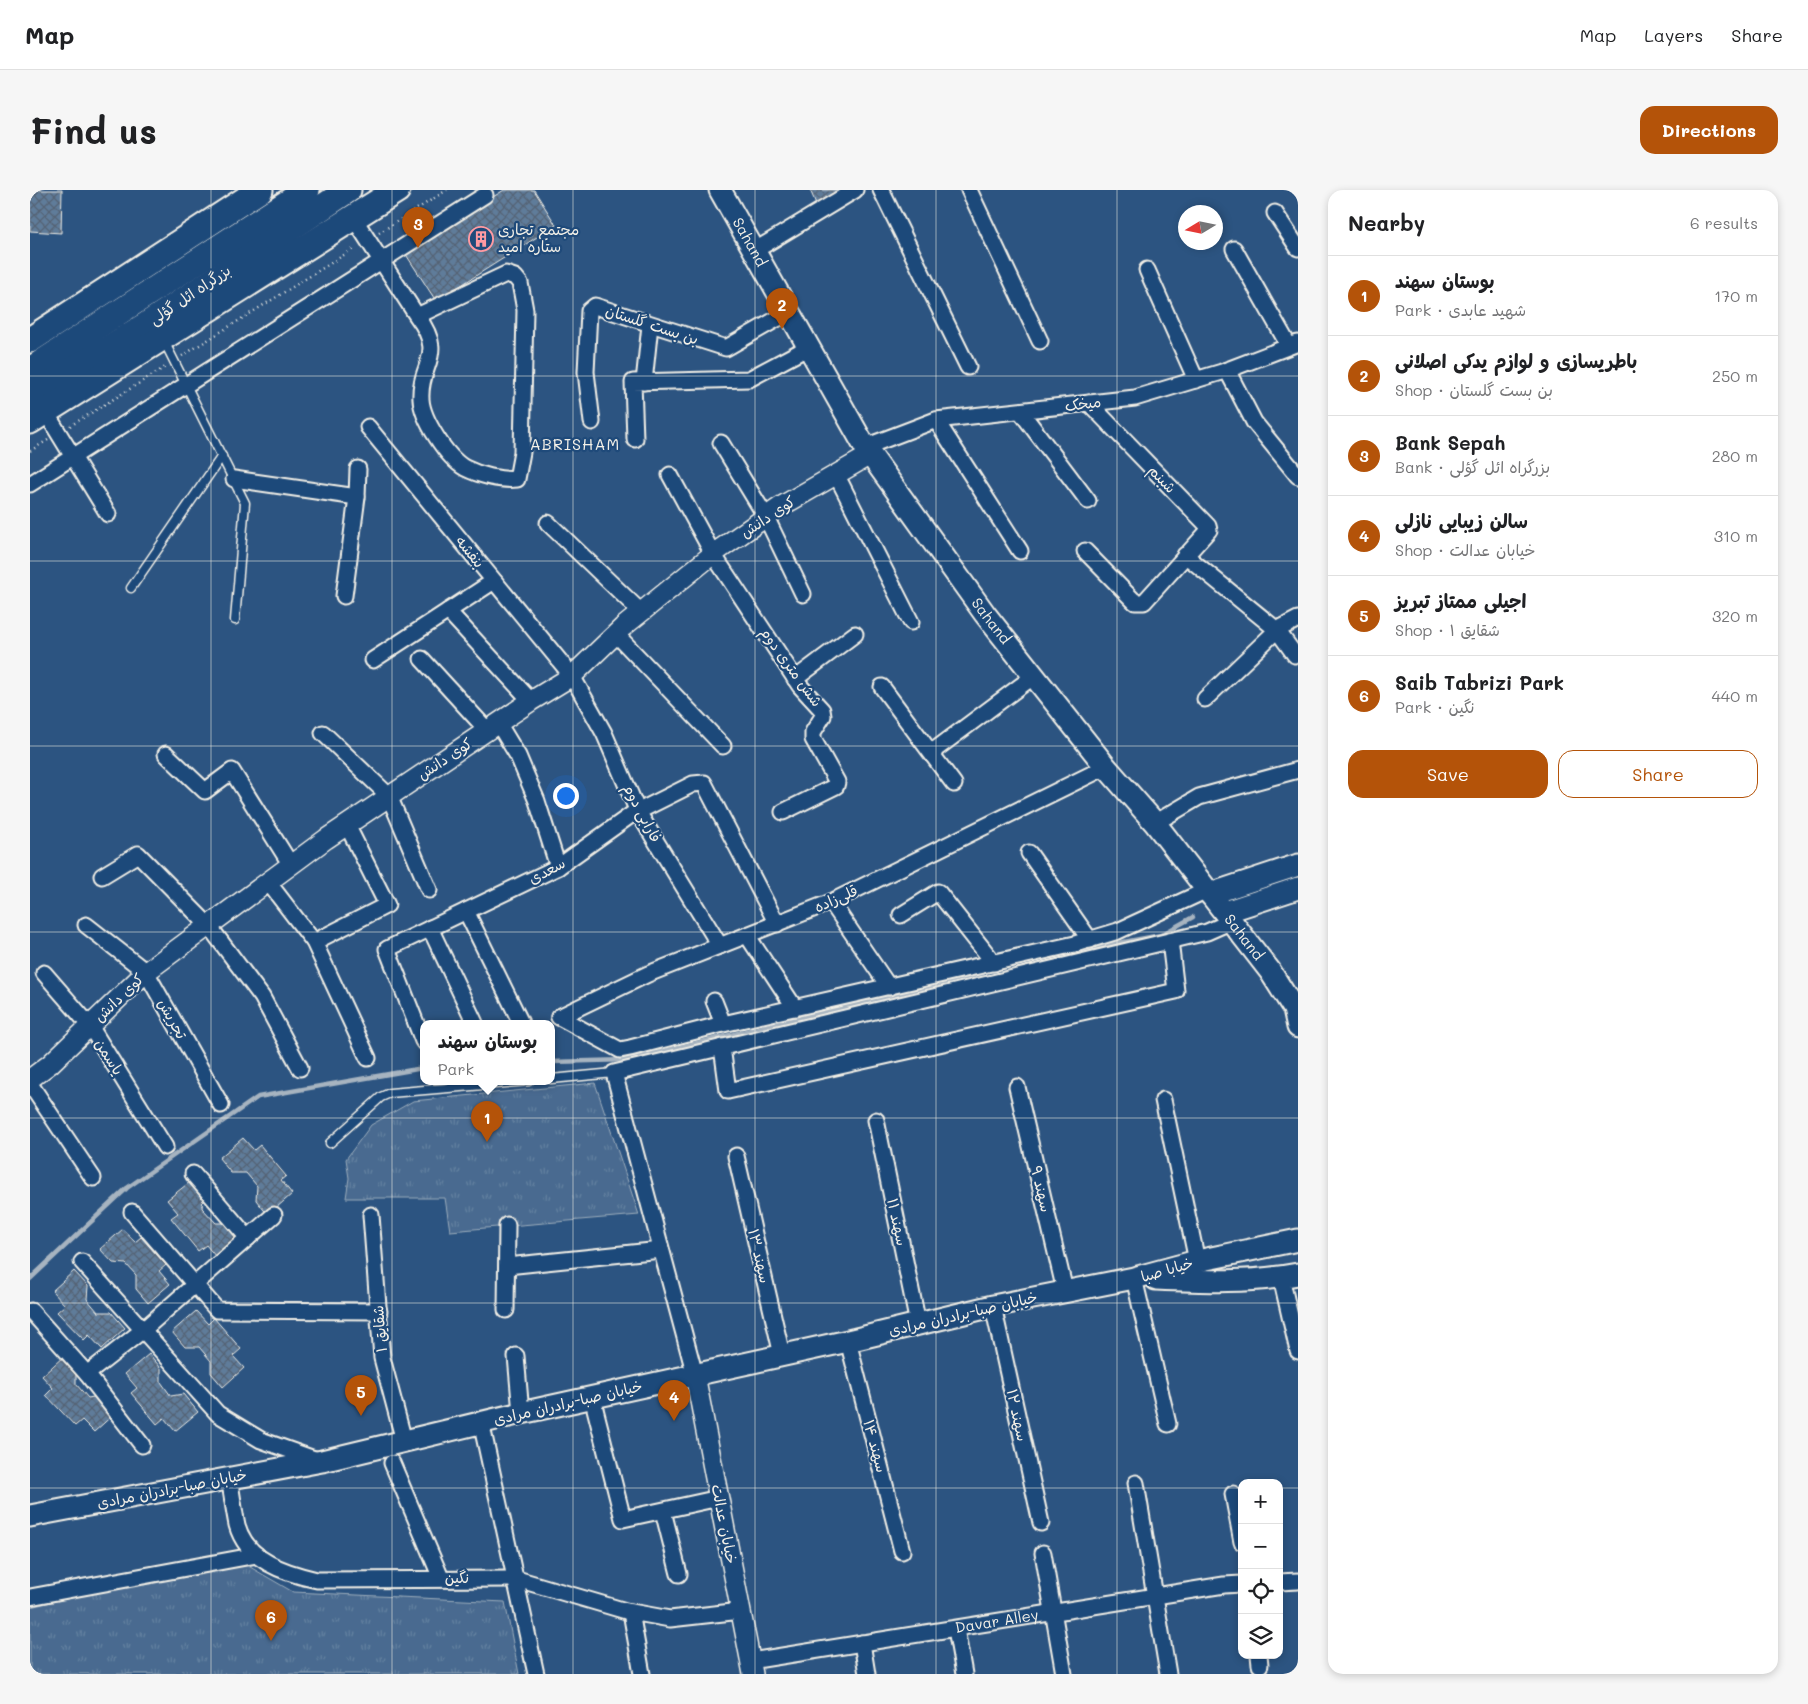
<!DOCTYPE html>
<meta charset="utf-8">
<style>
body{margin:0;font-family:Mali,"Playpen Sans Arabic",sans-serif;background:#f6f6f6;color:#202124}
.controls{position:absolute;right:15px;bottom:15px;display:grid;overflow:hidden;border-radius:10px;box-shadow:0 2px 8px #0003}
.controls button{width:45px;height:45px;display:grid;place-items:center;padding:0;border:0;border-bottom:1px solid #e0e0e0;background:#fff;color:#202124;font:25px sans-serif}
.compass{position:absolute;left:1148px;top:15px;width:45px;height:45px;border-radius:50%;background:#fff;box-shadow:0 2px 8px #0003;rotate:260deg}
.you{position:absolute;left:535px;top:605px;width:18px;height:18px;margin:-12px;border:4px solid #fff;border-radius:50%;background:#1a73e8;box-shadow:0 0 0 8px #1a73e833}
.badge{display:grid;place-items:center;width:32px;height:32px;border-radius:50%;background:#b45309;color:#fff;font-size:16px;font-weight:700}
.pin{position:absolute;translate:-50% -41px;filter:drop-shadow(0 1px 2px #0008)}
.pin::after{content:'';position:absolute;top:26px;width:18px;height:15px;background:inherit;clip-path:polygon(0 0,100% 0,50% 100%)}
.popup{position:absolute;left:390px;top:830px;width:135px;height:65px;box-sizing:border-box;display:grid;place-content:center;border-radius:10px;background:#fff;filter:drop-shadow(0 1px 4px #0005);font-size:16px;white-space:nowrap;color:#757577}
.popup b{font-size:19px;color:#202124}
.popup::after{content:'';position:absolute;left:50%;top:100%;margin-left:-10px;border:10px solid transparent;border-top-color:#fff}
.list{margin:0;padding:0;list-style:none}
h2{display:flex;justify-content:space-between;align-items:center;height:65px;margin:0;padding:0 20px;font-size:21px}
h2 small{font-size:16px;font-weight:400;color:#757577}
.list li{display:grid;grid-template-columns:32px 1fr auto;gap:15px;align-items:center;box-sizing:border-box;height:80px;padding:0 20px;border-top:1px solid #e0e0e0}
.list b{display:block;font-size:19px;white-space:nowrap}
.list p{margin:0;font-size:16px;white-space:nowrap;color:#757577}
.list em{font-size:16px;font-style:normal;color:#757577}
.actions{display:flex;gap:10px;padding:15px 20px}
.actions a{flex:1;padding:11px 0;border:1px solid #b45309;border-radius:15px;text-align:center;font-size:18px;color:#b45309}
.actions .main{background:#b45309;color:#fff}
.icon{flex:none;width:28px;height:28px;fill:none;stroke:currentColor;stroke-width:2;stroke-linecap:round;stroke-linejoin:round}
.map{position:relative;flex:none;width:1268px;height:1484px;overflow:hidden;border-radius:15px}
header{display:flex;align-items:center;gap:30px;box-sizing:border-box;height:70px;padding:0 25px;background:#fff;border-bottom:1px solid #e0e0e0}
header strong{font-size:24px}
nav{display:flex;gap:28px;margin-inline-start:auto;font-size:18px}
.intro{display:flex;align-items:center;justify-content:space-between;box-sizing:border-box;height:120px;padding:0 30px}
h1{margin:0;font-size:35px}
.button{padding:12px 22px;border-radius:15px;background:#b45309;color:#fff;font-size:18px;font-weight:700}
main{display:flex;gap:30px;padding:0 30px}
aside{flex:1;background:#fff;border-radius:15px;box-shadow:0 2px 8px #0003}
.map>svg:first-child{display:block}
</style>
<header>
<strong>Map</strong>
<nav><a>Map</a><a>Layers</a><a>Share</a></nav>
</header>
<div class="intro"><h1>Find us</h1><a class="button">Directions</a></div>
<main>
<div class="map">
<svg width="1268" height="1484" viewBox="0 0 1268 1484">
<defs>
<pattern id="park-tufts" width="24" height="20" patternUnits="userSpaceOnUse" patternTransform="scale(1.25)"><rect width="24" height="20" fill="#496b90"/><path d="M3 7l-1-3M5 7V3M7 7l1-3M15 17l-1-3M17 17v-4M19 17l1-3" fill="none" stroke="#6481a0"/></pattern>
<pattern id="building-cross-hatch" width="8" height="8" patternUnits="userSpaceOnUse" patternTransform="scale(1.25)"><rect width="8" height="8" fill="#5e7b9a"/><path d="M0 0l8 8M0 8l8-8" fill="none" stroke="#556474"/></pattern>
</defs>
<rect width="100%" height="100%" fill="#2c5481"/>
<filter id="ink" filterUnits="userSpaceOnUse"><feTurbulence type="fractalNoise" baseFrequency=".02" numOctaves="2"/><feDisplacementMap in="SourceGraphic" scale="10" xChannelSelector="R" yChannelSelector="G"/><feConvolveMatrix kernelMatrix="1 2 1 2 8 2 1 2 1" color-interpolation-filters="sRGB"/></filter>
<g filter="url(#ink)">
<g fill="url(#park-tufts)" stroke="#9eaebc">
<path d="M565,893L609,1025L420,1041L415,1008H316L319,988L316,969L341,935L383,911Z"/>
<path d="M208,1370L263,1402L475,1412L489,1484H0V1417Z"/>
</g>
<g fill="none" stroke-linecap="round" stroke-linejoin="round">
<g stroke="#a7b4c0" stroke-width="4.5">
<path d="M1046,761L1131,745L1163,727"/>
<path d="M521,872L598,870L953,783"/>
<path d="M0,1089L97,998L228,907L393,878"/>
</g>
</g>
<g fill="url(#building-cross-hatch)" stroke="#f4f1e8">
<path d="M0,0H32L31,43L0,41Z"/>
<path d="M474,0H504L526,35L406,111L375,63Z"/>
<path d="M780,0H827L790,23Z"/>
<path d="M213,948L224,960L230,955L256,986L251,990L262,1004L238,1025L226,1010L227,996L216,983H201L189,968Z"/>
<path d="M161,991L173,1006L172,1018L186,1033H198L210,1048L186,1067L176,1055L168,1061L141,1028L148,1023L137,1010Z"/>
<path d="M93,1039L105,1052L111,1047L136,1075L129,1081L140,1094L118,1113L106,1099V1085L96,1074L83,1073L70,1059Z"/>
<path d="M44,1081L58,1096L57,1109L68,1122H81L95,1138L72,1159L59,1145L54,1150L27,1122L35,1115L22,1101Z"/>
<path d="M166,1121L178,1134L184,1128L211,1159L203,1166L214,1178L193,1197L181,1183V1171L169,1157H155L142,1142Z"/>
<path d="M119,1164L131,1178V1192L141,1206L153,1204L168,1222L145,1241L134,1228L127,1234L101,1203L107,1198L95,1184Z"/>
<path d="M34,1166L46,1179V1194L58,1208L69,1206L85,1223L64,1242L52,1230L45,1236L16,1205L23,1198L12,1186Z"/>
</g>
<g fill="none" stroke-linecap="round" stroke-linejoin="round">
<defs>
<g id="service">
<path d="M134,151L215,313L205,430"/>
<path d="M101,398L192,266"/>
<path d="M521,889L584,883"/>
<path d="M300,953L351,907L360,903L499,891"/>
</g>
<g id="minor">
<path d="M851,0L938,177"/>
<path d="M939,0L1010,151"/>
<path d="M1245,23L1268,58"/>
<path d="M323,27L387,126C417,166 389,173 391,209C392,229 417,268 435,278C449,285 471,291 487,289L492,262L495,120L490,93L485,87L476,84L387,126"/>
<path d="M1204,59L1259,156"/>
<path d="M724,61L825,0"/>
<path d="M1117,80L1166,190"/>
<path d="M1197,180L1224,232L1268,286"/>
<path d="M614,192L620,135"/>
<path d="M15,221L78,324"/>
<path d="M991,222L1058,311"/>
<path d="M906,230L990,361"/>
<path d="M562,232L556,182L559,121L565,116L696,158L759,122"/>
<path d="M338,237L542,486L574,543L608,622L690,756"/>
<path d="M605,249L603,192L719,189L779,157"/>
<path d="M691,253L736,327L773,404"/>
<path d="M835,257L906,230L1105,208L1192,182L1268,153"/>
<path d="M806,284L881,432"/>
<path d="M640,285L683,364L770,496L792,520L793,526L783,542V549L807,592L806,596L753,622"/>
<path d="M204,289L327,307"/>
<path d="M0,294L455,5"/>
<path d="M518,333L611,422"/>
<path d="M1055,361L1105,412H1114L1179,340L1178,336L1059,213"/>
<path d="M1155,365L1247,440L1265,465"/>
<path d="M314,406L327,307L328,279"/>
<path d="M418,421L501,511"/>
<path d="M586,444L693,556"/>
<path d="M392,469L457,540"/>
<path d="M343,470L464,391"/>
<path d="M765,489L825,444"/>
<path d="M852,497L924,594"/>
<path d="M1175,509L1247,440L1268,429"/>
<path d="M468,533L488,566L507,611L528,677"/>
<path d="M293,543L359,606L399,700"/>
<path d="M902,562L1004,486"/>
<path d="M136,564L175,601L202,581L261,675"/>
<path d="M1125,633L1169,607L1268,580"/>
<path d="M999,663L1060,750"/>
<path d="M72,686L108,664L179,736L232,807L270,878"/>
<path d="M238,692L284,752L338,868"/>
<path d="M801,712L859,797"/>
<path d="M436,721L491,833"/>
<path d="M871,725L908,702L964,773"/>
<path d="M56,735L116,782L191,915"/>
<path d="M400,738L445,833"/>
<path d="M717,745L765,818"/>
<path d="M284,752L357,715L317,635"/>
<path d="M14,783L60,836L135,957"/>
<path d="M684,811L693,834"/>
<path d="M529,827L590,860L600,858L693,834L1045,754L1088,741L1177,700"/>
<path d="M529,827L618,784L801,712L1076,577"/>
<path d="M393,851L357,759L528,677L601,625L663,594L674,593L747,734"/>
<path d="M692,857L698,901L1146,801L1140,751"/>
<path d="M0,894L63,988"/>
<path d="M987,897L1035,1101"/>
<path d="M1133,910L1167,1071"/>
<path d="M846,930L888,1134"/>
<path d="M706,966L752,1165"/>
<path d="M163,984L218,1048"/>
<path d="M102,1022L187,1120L349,1121"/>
<path d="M341,1025L352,1168L374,1251"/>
<path d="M52,1072L188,1224L231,1250L290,1271"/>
<path d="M477,1076L631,1060"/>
<path d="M1251,1087L1268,1161"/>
<path d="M1104,1088L1138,1234"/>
<path d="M963,1116L1011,1333"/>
<path d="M476,1120L477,1035"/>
<path d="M1,1121L57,1184L112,1255"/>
<path d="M818,1151L872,1361"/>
<path d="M486,1166L491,1223"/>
<path d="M57,1184L113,1140L244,1025"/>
<path d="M665,1185L584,883L1177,742L1202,731"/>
<path d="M562,1207L593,1329L689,1308"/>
<path d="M451,1232L506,1484"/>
<path d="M362,1273L411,1388"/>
<path d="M199,1288C202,1304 204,1320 207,1335C217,1371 255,1383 287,1390L487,1389L596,1421L640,1429L711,1421"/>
<path d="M1106,1293L1138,1484"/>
<path d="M1203,1304L1212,1352"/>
<path d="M633,1321L649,1384"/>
<path d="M1013,1363L1034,1484"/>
<path d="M1249,1392L1268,1391"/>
<path d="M0,1407L227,1365"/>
<path d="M601,1422L612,1484"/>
<path d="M926,1439L934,1484"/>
<path d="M832,1453L837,1484"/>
<path d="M1229,1465L1230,1475"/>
<path id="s1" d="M721,1471L1194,1395L1212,1394"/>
</g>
<g id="tertiary">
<path d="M0,889L20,874L116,782L296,649L501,511L542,486L593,437L683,364L750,317L840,265"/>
<path d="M665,1185L723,1484"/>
</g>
<g id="secondary">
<path id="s2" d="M690,0L835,257L955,424L1076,577L1125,633L1240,781L1264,819L1268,837"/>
<path d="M1180,704L1268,675"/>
<path d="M1195,722L1268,698"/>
<path d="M1126,1089C1173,1091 1222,1093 1268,1084"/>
<path d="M0,1326L292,1271L491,1223L818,1151L963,1116L1104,1088L1167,1071L1268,1050"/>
</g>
<g id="trunk">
<path d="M0,150L230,0"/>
<path d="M0,180L277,0"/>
<path d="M0,206L116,135L318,0"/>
<path d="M0,231L367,0"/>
</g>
</defs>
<use href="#service" stroke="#f4f1e8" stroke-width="11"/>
<use href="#minor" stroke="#f4f1e8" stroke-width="19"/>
<use href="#tertiary" stroke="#f4f1e8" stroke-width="22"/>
<use href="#secondary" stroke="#f4f1e8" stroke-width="25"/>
<use href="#trunk" stroke="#f4f1e8" stroke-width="29"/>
<g stroke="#f4f1e8" stroke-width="2.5" stroke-dasharray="1 4" stroke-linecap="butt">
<path d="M349,43L417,0"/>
<path d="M152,166L325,58"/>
<path d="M40,236L137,176"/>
<path d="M0,261L18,250"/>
</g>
<use href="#service" stroke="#1f4a7a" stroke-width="8"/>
<use href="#minor" stroke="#1f4a7a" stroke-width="15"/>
<use href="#tertiary" stroke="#1f4a7a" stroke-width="19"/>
<use href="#secondary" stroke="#1f4a7a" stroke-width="21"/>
<use href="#trunk" stroke="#1f4a7a" stroke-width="25"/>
</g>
</g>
<path fill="none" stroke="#f4f1e8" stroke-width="1" stroke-opacity="0.55" d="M181,0V1484M362,0V1484M543,0V1484M725,0V1484M906,0V1484M1087,0V1484M0,186H1268M0,371H1268M0,556H1268M0,742H1268M0,928H1268M0,1113H1268M0,1298H1212M1249,1298H1268"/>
<defs>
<symbol id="building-ring" viewBox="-11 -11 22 22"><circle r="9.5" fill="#1f4a7a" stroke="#ff9aa2" stroke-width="1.5"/><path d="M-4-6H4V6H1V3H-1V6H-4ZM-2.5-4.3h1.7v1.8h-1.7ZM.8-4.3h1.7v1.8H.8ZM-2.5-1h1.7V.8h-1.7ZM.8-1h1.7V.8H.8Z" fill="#ff9aa2"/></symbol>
</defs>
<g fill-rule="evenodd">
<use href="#building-ring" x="437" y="35" width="28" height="28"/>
</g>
<g text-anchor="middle" stroke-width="4.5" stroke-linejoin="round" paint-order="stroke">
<g font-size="15" fill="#f4f1e8" stroke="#1f4a7a" text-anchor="start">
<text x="468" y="45">مجتمع تجاری<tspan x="468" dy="17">ستاره امید</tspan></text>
</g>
<g font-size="15" fill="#f4f1e8" stroke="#1f4a7a">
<text dy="5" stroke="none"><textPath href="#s2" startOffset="60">Sahand</textPath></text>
<text transform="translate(160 105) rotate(-34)" y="5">بزرگراه ائل گؤلی</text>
<text transform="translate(622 135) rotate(18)" y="5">بن بست گلستان</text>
<text transform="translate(1053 214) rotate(-7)" y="5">میخک</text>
<text transform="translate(1132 289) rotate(46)" y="5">شبنم</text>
<text transform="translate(738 327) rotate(-34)" y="5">کوی دانش</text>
<text transform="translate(440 362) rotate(51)" y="5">بنفشه</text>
<text dy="5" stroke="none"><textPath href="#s2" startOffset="510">Sahand</textPath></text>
<text transform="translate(761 477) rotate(54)" y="5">شش متری دوم</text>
<text transform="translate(415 569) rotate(-34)" y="5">کوی دانش</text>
<text transform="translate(612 623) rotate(62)" y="5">فارابی دوم</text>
<text transform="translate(517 681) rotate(-28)" y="5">سعدی</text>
<text transform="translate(806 709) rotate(-24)" y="5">قلی‌زاده</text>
<text dy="5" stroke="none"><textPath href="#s2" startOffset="915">Sahand</textPath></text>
<text transform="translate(89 808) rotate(-44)" y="5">کوی دانش</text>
<text transform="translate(142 829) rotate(61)" y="5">تجریش</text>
<text transform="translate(79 867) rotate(58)" y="5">یاسمن</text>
<text transform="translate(1011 999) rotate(77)" y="5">سهند ۹</text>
<text transform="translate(867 1032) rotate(78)" y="5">سهند ۱۱</text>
<text transform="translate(729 1066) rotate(77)" y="5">سهند ۱۳</text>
<text transform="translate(1137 1080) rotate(-16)" y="5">خیابا صبا</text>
<text transform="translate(933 1124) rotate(-13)" y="5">خیابان صبا-برادران مرادی</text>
<text transform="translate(350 1139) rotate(-95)" y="5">شقایق ۱</text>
<text transform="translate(538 1213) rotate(-13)" y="5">خیابان صبا-برادران مرادی</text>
<text transform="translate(987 1225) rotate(78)" y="5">سهند ۱۲</text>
<text transform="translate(845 1256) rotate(75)" y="5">سهند ۱۴</text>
<text transform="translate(142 1299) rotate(-11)" y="5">خیابان صبا-برادران مرادی</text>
<text transform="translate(694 1334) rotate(79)" y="5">خیابان عدالت</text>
<text x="427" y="1393">نگین</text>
<text dy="5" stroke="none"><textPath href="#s1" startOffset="249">Davar Alley</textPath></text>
</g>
<g font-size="16" letter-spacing="1" fill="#f4f1e8" stroke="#1f4a7a">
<text x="545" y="260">ABRISHAM</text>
</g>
</g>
</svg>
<div class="controls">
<button>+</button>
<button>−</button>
<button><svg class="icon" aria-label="locate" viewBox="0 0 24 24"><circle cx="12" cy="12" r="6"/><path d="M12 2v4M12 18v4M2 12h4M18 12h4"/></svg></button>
<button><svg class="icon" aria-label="layers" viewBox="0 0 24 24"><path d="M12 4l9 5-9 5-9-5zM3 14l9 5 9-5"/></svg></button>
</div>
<svg class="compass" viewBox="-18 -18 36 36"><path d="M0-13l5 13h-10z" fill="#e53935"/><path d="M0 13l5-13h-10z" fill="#757577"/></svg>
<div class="you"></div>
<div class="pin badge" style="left:457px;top:952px">1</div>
<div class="popup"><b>بوستان سهند</b>Park</div>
<div class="pin badge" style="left:752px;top:139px">2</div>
<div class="pin badge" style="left:388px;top:58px">3</div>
<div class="pin badge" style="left:644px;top:1231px">4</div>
<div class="pin badge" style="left:331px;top:1226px">5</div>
<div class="pin badge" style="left:241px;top:1451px">6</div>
</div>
<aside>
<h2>Nearby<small>6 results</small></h2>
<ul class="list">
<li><span class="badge">1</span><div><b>بوستان سهند</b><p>Park · شهید عابدی</p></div><em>170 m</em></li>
<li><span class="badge">2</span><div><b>باطریسازی و لوازم یدکی اصلانی</b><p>Shop · بن بست گلستان</p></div><em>250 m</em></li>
<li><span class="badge">3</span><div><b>Bank Sepah</b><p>Bank · بزرگراه ائل گؤلی</p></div><em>280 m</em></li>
<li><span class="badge">4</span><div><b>سالن زیبایی نازلی</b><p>Shop · خیابان عدالت</p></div><em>310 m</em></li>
<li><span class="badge">5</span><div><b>اجیلی ممتاز تبریز</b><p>Shop · شقایق ۱</p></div><em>320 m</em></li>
<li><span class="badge">6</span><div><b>Saib Tabrizi Park</b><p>Park · نگین</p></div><em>440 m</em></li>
</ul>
<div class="actions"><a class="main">Save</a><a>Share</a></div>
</aside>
</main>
